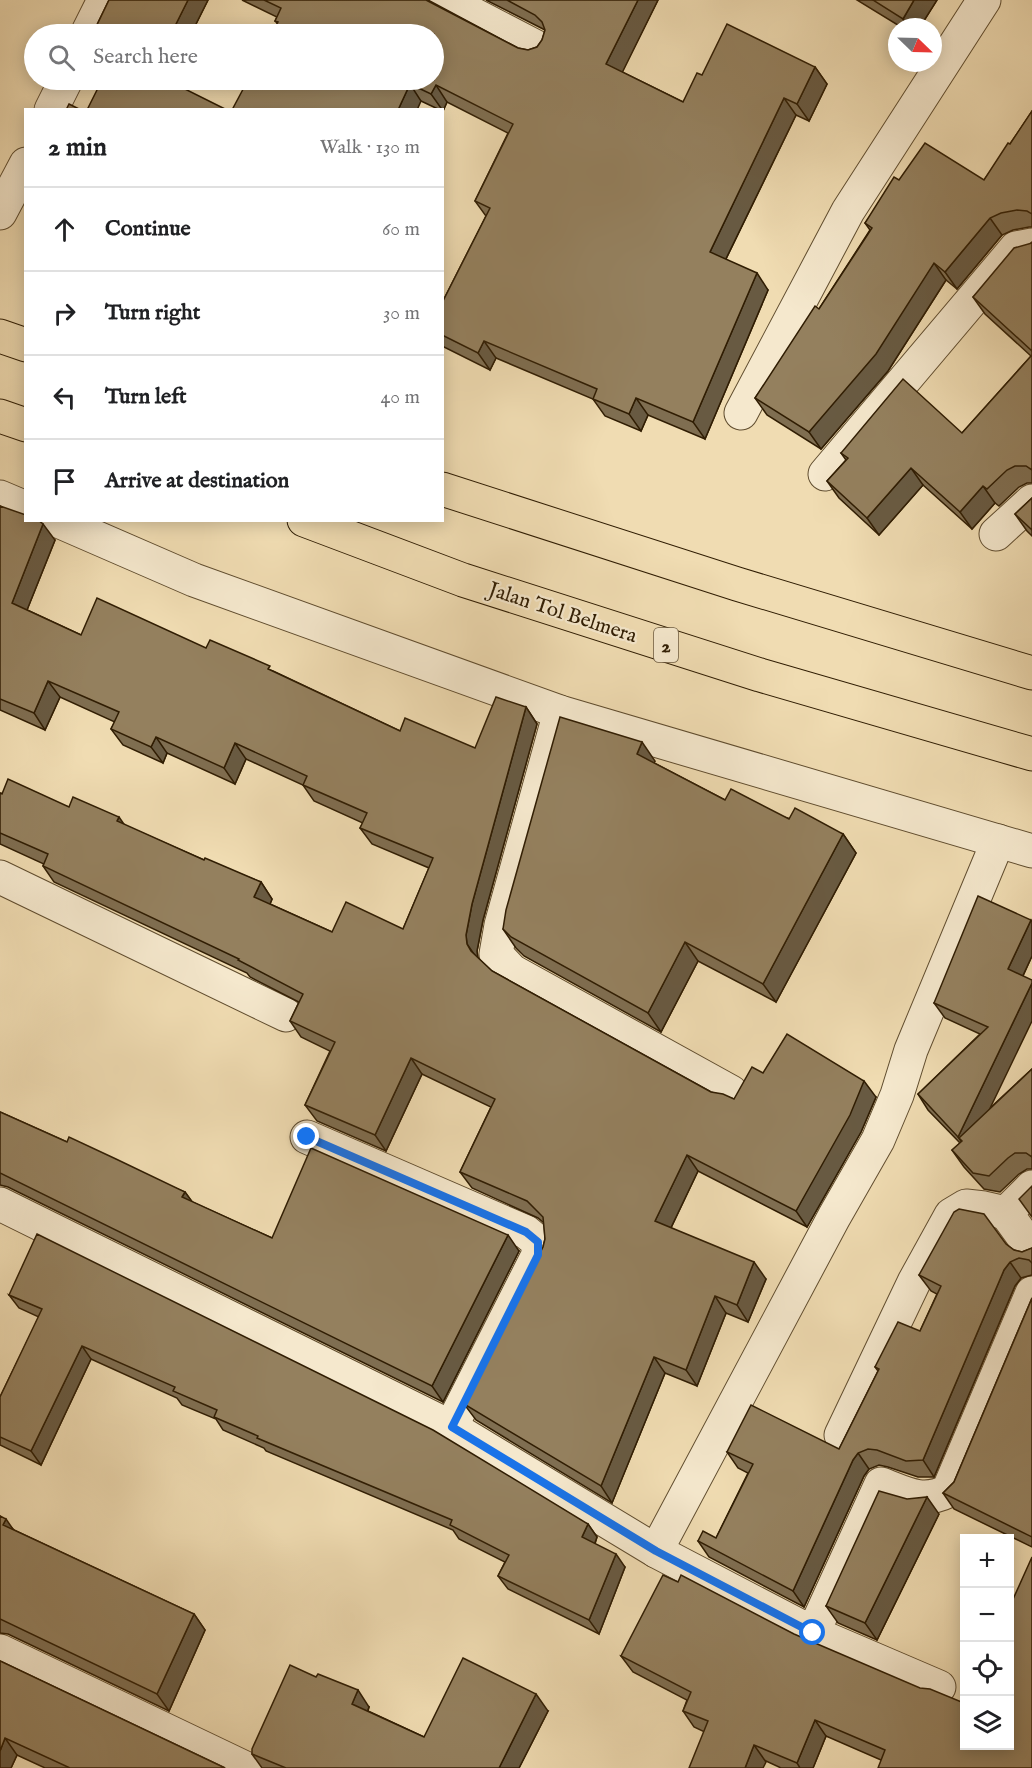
<!DOCTYPE html>
<meta charset="utf-8">
<style>
body{margin:0;font-family:"IM FELL English",serif;background:#f6f6f6;color:#202124}
.controls{position:absolute;right:18px;bottom:18px;display:grid;overflow:hidden;border-radius:0px;box-shadow:0 3px 15px #0003}
.controls button{width:54px;height:54px;display:grid;place-items:center;padding:0;border:0;border-bottom:2px solid #e0e0e0;background:#fff;color:#202124;font:30px sans-serif}
.compass{position:absolute;left:888px;top:18px;width:54px;height:54px;border-radius:50%;background:#fff;box-shadow:0 3px 15px #0003;rotate:113deg}
.stop{position:absolute;width:18px;height:18px;margin:-14px;border:4px solid #1a73e8;border-radius:50%;background:#fff}
.stop.end{background:#1a73e8;border-color:#fff;box-shadow:0 2px 6px #0008}
.list{margin:0;padding:0;list-style:none}
h2{display:flex;justify-content:space-between;align-items:center;height:78px;margin:0;padding:0 24px;font-size:26px}
h2 small{font-size:20px;font-weight:400;color:#757577}
.list li{display:grid;grid-template-columns:39px 1fr auto;gap:18px;align-items:center;box-sizing:border-box;height:84px;padding:0 24px;border-top:2px solid #e0e0e0}
.list b{display:block;font-size:22px;white-space:nowrap}
.list em{font-size:20px;font-style:normal;color:#757577}
.icon{flex:none;width:33px;height:33px;fill:none;stroke:currentColor;stroke-width:2;stroke-linecap:round;stroke-linejoin:round}
.map{position:relative;flex:none;width:1032px;height:1768px;overflow:hidden}
.search{position:absolute;background:#fff;box-shadow:0 3px 15px #0003;left:24px;top:24px;width:420px;height:66px;display:flex;align-items:center;gap:15px;box-sizing:border-box;padding:0 21px;border-radius:33px;color:#757577;font-size:22px}
.panel{position:absolute;background:#fff;box-shadow:0 3px 15px #0003;left:24px;top:108px;width:420px;height:414px;border-radius:0px}
.map>svg:first-child{display:block}
</style>
<div class="map">
<svg width="1032" height="1768" viewBox="0 0 1032 1768">
<rect width="100%" height="100%" fill="#f0dcb2"/>
<filter id="stains"><feTurbulence type="fractalNoise" baseFrequency=".00333" numOctaves="4"/><feColorMatrix values="0 0 0 0 .2 0 0 0 0 .09 0 0 0 0 .02 0 0 0 .5 -.17"/></filter>
<radialGradient id="worn" r=".72"><stop offset=".6" stop-color="#630" stop-opacity="0"/><stop offset="1" stop-color="#630" stop-opacity=".3"/></radialGradient>
<g fill="none" stroke-linecap="round" stroke-linejoin="round">
<defs>
<g id="street">
<path d="M446,0L538,48"/>
<path d="M87,34L104,0"/>
<path d="M51,110L66,80"/>
<path d="M0,213L26,164"/>
<path d="M741,413L848,211L984,0"/>
<path d="M825,474L1016,248L1032,245"/>
<path d="M0,497L26,508"/>
<path d="M56,520L194,580L560,712L1032,851"/>
<path d="M996,534L1032,501"/>
<path d="M560,712L501,925L496,954L512,971L731,1092"/>
<path d="M0,877L286,1015"/>
<path d="M307,1137L526,1232L538,1242V1255L451,1427"/>
<path d="M1032,1187L1006,1213L1032,1249"/>
<path d="M0,1204L451,1427L656,1551L813,1633L881,1484C905,1493 922,1504 948,1491L1032,1293"/>
<path d="M841,1435L914,1282L951,1215L966,1206L984,1208L1006,1213"/>
<path d="M656,1551L834,1217L878,1140L897,1095L911,1050L998,841"/>
<path d="M813,1633L939,1687"/>
<path d="M0,1651L245,1768"/>
</g>
<g id="highway">
<path d="M0,336L26,345"/>
<path d="M0,416L26,425"/>
<path d="M442,489L737,584L1032,673"/>
<path d="M304,520L463,580L760,675L1032,754"/>
</g>
</defs>
<use href="#street" stroke="#604d2f" stroke-width="35"/>
<use href="#highway" stroke="#301d03" stroke-width="35"/>
<use href="#street" stroke="#f5e8cd" stroke-width="33"/>
<use href="#highway" stroke="#f0dcb2" stroke-width="33"/>
</g>
<g fill="#7f6e51" stroke="#301d03" stroke-width="1.5">
<path d="M109,0H208L191,34H99L95,29Z"/>
<path d="M242,0H428L518,48L528,50L537,47L542,40L545,30L486,0H658L622,72L683,102L702,75L815,67L827,84L809,121L796,115L726,259L768,290L705,439L648,415L641,431L605,416L593,399L496,358L490,370L442,346V303L486,216L475,201L508,133L447,102L443,111L442,110H440L421,101L277,23L275,21L277,17Z"/>
<path d="M857,0H937L920,27H901Z"/>
<path d="M1032,111V227H1029L1013,230L1002,235L957,289L946,280L888,371L821,449L767,415L755,398L819,309L870,230L865,223L899,180H984L1010,144Z"/>
<path d="M1032,242V483H1027L1019,487L999,506L995,503L972,529L923,485L879,535L839,498L827,481L846,460L841,453L962,433L1031,356L985,314L973,297Z"/>
<path d="M1032,498V536L1027,531L1015,514Z"/>
<path d="M0,506L55,540L27,610L81,635L206,648L273,671L400,731L475,748L526,707L537,724L483,920L477,951L478,958L492,971L711,1092L734,1099L763,1073L876,1097L861,1132L807,1227L698,1171L671,1228L766,1279L748,1322L726,1313L697,1386L665,1373L612,1503L476,1420L464,1404L543,1247L545,1239L544,1223L538,1218L472,1188L460,1172L491,1107L422,1074L386,1151L317,1121L305,1105L330,1051L301,1037L290,1021L299,1002L250,977L247,973L54,882L43,866L44,864L0,844V793L69,807L124,825L204,860L261,882L272,899L270,904L332,932L403,929L429,868L372,844L360,828L363,823L314,801L303,785L246,759L235,784L167,753L163,763L123,745L111,729L115,722L60,697L45,730L0,710Z"/>
<path d="M655,761L654,763L725,800L843,834L856,853L776,1002L698,961L661,1032L524,956L516,948L503,929Z"/>
<path d="M1032,922V956L1023,976L990,1108L1032,1069V1169H1027L1019,1174L1000,1192L984,1189L964,1167L952,1150L960,1143L928,1110L918,1094L980,1034L945,1018L934,1003Z"/>
<path d="M0,1112L67,1142L185,1192L192,1202L272,1238L519,1251L443,1402L8,1187L0,1185Z"/>
<path d="M1006,1244L1014,1250L1022,1252L1032,1248V1275L1021,1278L1015,1286L934,1477H918L888,1467L879,1465L869,1469L864,1476L804,1607L709,1557L698,1541L716,1538L748,1473L738,1468L727,1452L839,1449L878,1371L875,1367L920,1331L937,1294L931,1291L919,1275Z"/>
<path d="M9,1295L588,1524L597,1537L595,1544L625,1567L599,1634L508,1589L498,1576L505,1562L459,1539L453,1530L266,1451L264,1448L223,1430L216,1419L182,1405L177,1398L91,1359L41,1465L0,1445V1397L39,1317L19,1308Z"/>
<path d="M1032,1298V1547L954,1509L943,1493L954,1482Z"/>
<path d="M939,1514L877,1640L838,1623L826,1606Z"/>
<path d="M0,1516L14,1530L194,1614L205,1630L169,1711L8,1634L0,1633Z"/>
<path d="M621,1656L1032,1768L881,1760L826,1736L813,1768H781L694,1727L683,1711L687,1700L633,1672Z"/>
<path d="M0,1661L225,1768H45L17,1755L11,1768H0Z"/>
<path d="M369,1707L368,1711L424,1737L548,1711L519,1768H262L252,1754Z"/>
</g>
<g fill="#685a42" stroke="#301d03" stroke-width="1.5">
<path d="M188,0H208L191,34H171Z"/>
<path d="M638,0H658L618,81L606,64Z"/>
<path d="M914,0H937L920,27H908L903,19Z"/>
<path d="M815,67L827,84L809,121L797,104Z"/>
<path d="M410,84L421,101L417,110H398Z"/>
<path d="M436,85L447,102L443,111L431,94Z"/>
<path d="M784,98L796,115L721,269L710,252Z"/>
<path d="M990,218L1002,235L957,289L945,272Z"/>
<path d="M934,263L946,280L888,371L821,449L809,432Z"/>
<path d="M757,273L768,290L705,439L693,422Z"/>
<path d="M484,341L496,358L490,370L478,353Z"/>
<path d="M636,398L648,415L641,431L629,414Z"/>
<path d="M911,468L923,485L879,535L867,518Z"/>
<path d="M983,486L995,503L972,529L960,512Z"/>
<path d="M43,524L55,540L23,620L12,603Z"/>
<path d="M48,681L60,697L45,730L34,713Z"/>
<path d="M526,707L537,724L483,920L477,951L478,960L467,944L466,935L472,904Z"/>
<path d="M156,737L167,753L163,763L151,747Z"/>
<path d="M642,742L655,761L650,773L637,754Z"/>
<path d="M235,743L246,759L235,784L224,768Z"/>
<path d="M119,817L130,833L117,821Z"/>
<path d="M843,834L856,853L776,1002L763,984Z"/>
<path d="M261,882L272,899L266,914L254,897Z"/>
<path d="M1031,920L1032,922V956L1019,984L1008,969Z"/>
<path d="M685,942L698,961L661,1032L648,1013Z"/>
<path d="M1032,983V1021L969,1152L959,1138L969,1153L958,1137Z"/>
<path d="M411,1058L422,1074L386,1151L375,1135Z"/>
<path d="M864,1081L876,1097L861,1132L807,1227L796,1211Z"/>
<path d="M687,1155L698,1171L666,1238L655,1221Z"/>
<path d="M185,1192L196,1207L182,1197Z"/>
<path d="M508,1235L519,1251L443,1402L432,1386Z"/>
<path d="M754,1262L766,1279L748,1322L737,1305Z"/>
<path d="M1010,1262L1021,1278L1015,1286L934,1477L923,1460L1004,1270Z"/>
<path d="M715,1296L726,1313L697,1386L686,1370Z"/>
<path d="M82,1346L91,1359L41,1465L31,1451Z"/>
<path d="M654,1357L665,1373L612,1503L601,1486Z"/>
<path d="M858,1453L869,1469L864,1476L804,1607L793,1591L853,1460Z"/>
<path d="M927,1497L939,1514L877,1640L865,1623Z"/>
<path d="M6,1519L17,1535L3,1525Z"/>
<path d="M588,1524L597,1537L592,1551L582,1537Z"/>
<path d="M616,1554L625,1567L599,1634L589,1620Z"/>
<path d="M194,1614L205,1630L169,1711L157,1694Z"/>
<path d="M358,1690L369,1707L364,1720L352,1704Z"/>
<path d="M536,1694L548,1711L519,1768H499Z"/>
<path d="M815,1720L826,1736L813,1768H800L797,1763Z"/>
<path d="M5,1738L17,1755L11,1768H0V1751Z"/>
<path d="M754,1745L766,1762L763,1768H745Z"/>
</g>
<g fill="#94805e" stroke="#301d03" stroke-width="1.5">
<path d="M109,0H188L171,34H106L95,29Z"/>
<path d="M264,0H426L518,48L528,50L537,47L542,40L545,30L542,22L535,15L507,0H638L606,64L683,102L697,73L702,75L727,24L815,67L797,104L784,98L710,252L757,273L693,422L636,398L629,414L593,399L597,389L484,341L478,353L442,335V303L490,208L475,201L513,124L436,85L431,94L410,84L398,110H232L248,80H434V34H271L278,22L275,21L281,8Z"/>
<path d="M873,0H914L903,19Z"/>
<path d="M102,80H167L227,110H87Z"/>
<path d="M69,104L81,110H66Z"/>
<path d="M1032,111V214L1027,211L1017,210L1001,213L990,218L945,272L934,263L876,354L809,432L755,398L815,306L819,309L872,228L865,223L894,177L899,180L925,143L984,180L1008,143L1010,144Z"/>
<path d="M1032,243V242V351L973,297L1014,248Z"/>
<path d="M1032,355V470L1026,466H1015L1007,470L987,489L983,486L960,512L911,468L867,518L827,481L848,458L841,453L903,379L962,433Z"/>
<path d="M1032,498V530L1015,514Z"/>
<path d="M0,506L26,515V520H38L43,524L12,603L81,635L97,598L206,648L210,640L270,666L268,669L400,731L405,718L475,748L496,697L526,707L472,904L466,935L467,944L471,951L492,971L711,1092L723,1094L734,1099L752,1067L763,1073L787,1034L864,1081L850,1115L796,1211L687,1155L655,1221L754,1262L737,1305L715,1296L686,1370L654,1357L601,1486L464,1404L543,1247L545,1239L543,1217L527,1201L460,1172L495,1099L411,1058L375,1135L305,1105L335,1042L290,1021L303,994L238,960L239,959L43,866L48,854L0,833V793L2,794L8,779L69,807L73,797L119,817L117,821L204,860L205,858L261,882L254,897L332,932L346,902L403,929L433,858L360,828L367,813L303,785L307,776L235,743L224,768L156,737L151,747L111,729L119,712L48,681L34,713L0,699Z"/>
<path d="M560,717L642,742L637,754L725,800L731,789L789,819L795,808L843,834L763,984L685,942L648,1013L511,937L503,929L506,910Z"/>
<path d="M978,896L1031,920L1008,969L1032,980V983L958,1137L918,1094L988,1027L934,1003Z"/>
<path d="M1032,1069V1157L1026,1153H1015L1008,1158L989,1176L973,1173L952,1150L962,1141L959,1138Z"/>
<path d="M0,1112L67,1142L69,1137L116,1159L185,1192L182,1197L272,1238L311,1148L508,1235L432,1386L0,1173Z"/>
<path d="M1032,1186V1217L1019,1199Z"/>
<path d="M959,1209L984,1214L1006,1244L1014,1250L1022,1252L1032,1248V1263L1029,1260L1019,1258L1010,1262L1004,1270L923,1460L906,1461L877,1450L868,1449L858,1453L853,1460L793,1591L698,1541L703,1531L716,1538L753,1464L727,1452L751,1405L839,1449L879,1369L875,1367L898,1322L920,1331L941,1286L919,1275L954,1212Z"/>
<path d="M37,1234L433,1430L588,1524L582,1537L616,1554L589,1620L498,1576L509,1555L450,1525L452,1520L257,1438L258,1436L214,1417L217,1410L173,1391L175,1387L82,1346L31,1451L0,1437V1397L42,1309L9,1295Z"/>
<path d="M1032,1298V1537L943,1493L954,1482Z"/>
<path d="M879,1491L907,1499L927,1497L865,1623L826,1606Z"/>
<path d="M0,1516L6,1519L3,1525L194,1614L157,1694L0,1619Z"/>
<path d="M1032,1557V1768H878L885,1750L815,1720L797,1763L754,1745L745,1768H689L708,1721L683,1711L691,1692L621,1656L663,1575L678,1582L681,1575L794,1634L920,1688L930,1689L964,1703V1746H1010V1606Z"/>
<path d="M463,1658L536,1694L499,1768H286L252,1754V1749L290,1665L316,1677L318,1674L358,1690L352,1704L424,1737Z"/>
<path d="M0,1661L225,1768H70L5,1738L0,1751Z"/>
</g>
<g fill="none" stroke-linecap="round" stroke-linejoin="round">
<path stroke="#1a73e8" stroke-width="8" d="M307,1137L526,1232L538,1242V1255L452,1427L656,1551L813,1633"/>
</g>
<g text-anchor="middle" stroke-width="4.5" stroke-linejoin="round" paint-order="stroke">
<rect fill="#f5e8cd" stroke="#6b5a40" stroke-width="1.5" x="654" y="628" width="24" height="34" rx="4.5"/>
<g font-size="20" font-weight="bold" fill="#301d03">
<text x="666" y="652">2</text>
</g>
<g font-size="21" fill="#301d03" stroke="#f5e8cd">
<text transform="translate(563 612) rotate(18)" y="7">Jalan Tol Belmera</text>
</g>
</g>
<rect width="100%" height="100%" filter="url(#stains)"/>
<rect width="100%" height="100%" fill="url(#worn)"/>
</svg>
<div class="controls">
<button>+</button>
<button>−</button>
<button><svg class="icon" aria-label="locate" viewBox="0 0 24 24"><circle cx="12" cy="12" r="6"/><path d="M12 2v4M12 18v4M2 12h4M18 12h4"/></svg></button>
<button><svg class="icon" aria-label="layers" viewBox="0 0 24 24"><path d="M12 4l9 5-9 5-9-5zM3 14l9 5 9-5"/></svg></button>
</div>
<svg class="compass" viewBox="-18 -18 36 36"><path d="M0-13l5 13h-10z" fill="#e53935"/><path d="M0 13l5-13h-10z" fill="#757577"/></svg>
<div class="stop" style="left:813px;top:1633px"></div>
<div class="stop end" style="left:307px;top:1137px"></div>
<div class="search"><svg class="icon" aria-label="search" viewBox="0 0 24 24"><circle cx="10" cy="10" r="6"/><path d="M15 15l6 6"/></svg>Search here</div>
<section class="panel">
<h2>2 min<small>Walk · 130 m</small></h2>
<ul class="list">
<li><svg class="icon" aria-label="ahead" viewBox="0 0 24 24"><path d="M12 20V5M6 11l6-6 6 6"/></svg><div><b>Continue</b></div><em>60 m</em></li>
<li><svg class="icon" aria-label="right" viewBox="0 0 24 24"><path d="M7 20v-9h11M14 6l5 5-5 5"/></svg><div><b>Turn right</b></div><em>30 m</em></li>
<li><svg class="icon" aria-label="left" viewBox="0 0 24 24"><path d="M17 20v-9H6M10 6l-5 5 5 5"/></svg><div><b>Turn left</b></div><em>40 m</em></li>
<li><svg class="icon" aria-label="arrive" viewBox="0 0 24 24"><path d="M6 21V4h12l-3 4 3 4H6"/></svg><div><b>Arrive at destination</b></div></li>
</ul>
</section>
</div>
